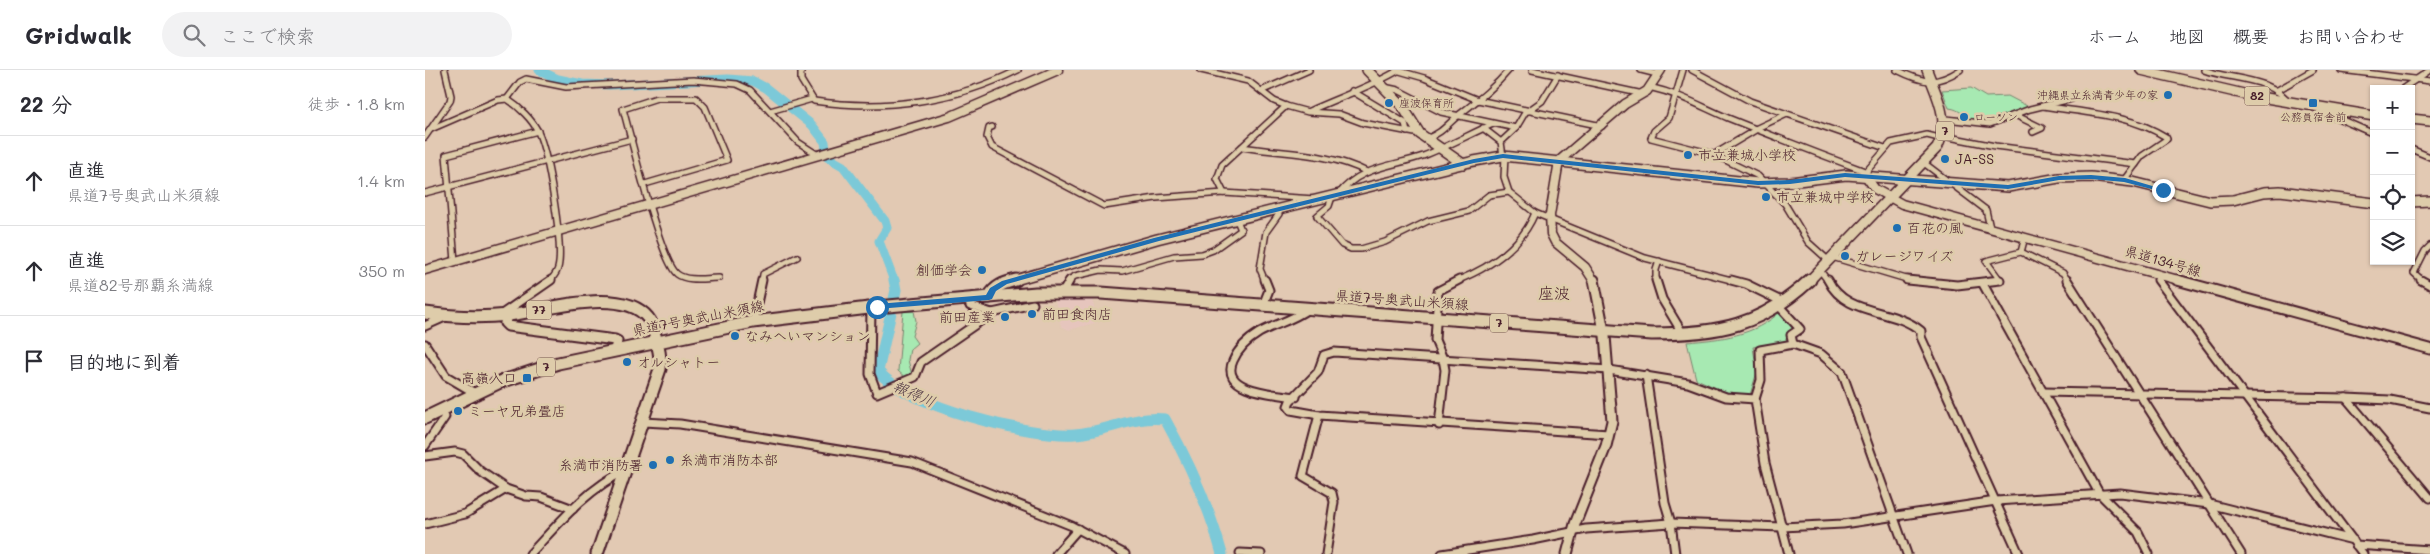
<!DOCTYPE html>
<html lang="ja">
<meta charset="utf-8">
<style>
body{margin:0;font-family:Mali,"Klee One",sans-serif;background:#f2f2f3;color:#2b2b33}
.controls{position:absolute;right:15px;top:15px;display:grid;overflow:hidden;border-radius:0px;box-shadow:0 1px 4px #0004}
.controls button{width:45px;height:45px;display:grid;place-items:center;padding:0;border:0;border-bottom:1px solid #e1e1e2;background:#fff;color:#2b2b33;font:25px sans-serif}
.stop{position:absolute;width:15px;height:15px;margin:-11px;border:4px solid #1f6fb2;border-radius:50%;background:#fff}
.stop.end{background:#1f6fb2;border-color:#fff;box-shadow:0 1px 5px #0008}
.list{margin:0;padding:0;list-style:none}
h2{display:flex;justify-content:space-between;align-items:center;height:65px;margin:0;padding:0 20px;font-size:21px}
h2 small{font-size:16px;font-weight:400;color:#7c7c81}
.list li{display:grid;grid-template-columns:32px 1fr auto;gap:15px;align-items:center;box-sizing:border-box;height:90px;padding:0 20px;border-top:1px solid #e1e1e2}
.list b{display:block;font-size:19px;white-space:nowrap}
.list p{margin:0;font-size:16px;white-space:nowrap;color:#7c7c81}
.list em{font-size:16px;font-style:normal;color:#7c7c81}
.icon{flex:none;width:28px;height:28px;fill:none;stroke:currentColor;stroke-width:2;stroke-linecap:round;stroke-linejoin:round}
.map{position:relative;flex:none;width:2005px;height:484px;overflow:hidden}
header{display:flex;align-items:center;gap:30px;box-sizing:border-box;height:70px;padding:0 25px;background:#fff;border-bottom:1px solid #e1e1e2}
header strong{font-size:24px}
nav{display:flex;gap:28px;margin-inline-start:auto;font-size:18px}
.search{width:350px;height:45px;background:#f2f2f3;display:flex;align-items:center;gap:12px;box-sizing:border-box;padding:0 18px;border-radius:28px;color:#7c7c81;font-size:19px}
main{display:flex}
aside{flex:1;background:#fff}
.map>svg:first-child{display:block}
</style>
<header>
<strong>Gridwalk</strong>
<div class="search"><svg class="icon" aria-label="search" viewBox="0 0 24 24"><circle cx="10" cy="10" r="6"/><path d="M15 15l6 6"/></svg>ここで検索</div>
<nav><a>ホーム</a><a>地図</a><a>概要</a><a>お問い合わせ</a></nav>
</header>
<main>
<aside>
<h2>22 分<small>徒歩 · 1.8 km</small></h2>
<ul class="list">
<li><svg class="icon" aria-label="ahead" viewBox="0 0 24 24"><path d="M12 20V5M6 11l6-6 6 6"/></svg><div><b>直進</b><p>県道7号奥武山米須線</p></div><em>1.4 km</em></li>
<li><svg class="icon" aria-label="ahead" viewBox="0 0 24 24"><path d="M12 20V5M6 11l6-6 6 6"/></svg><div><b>直進</b><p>県道82号那覇糸満線</p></div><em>350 m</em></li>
<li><svg class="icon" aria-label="arrive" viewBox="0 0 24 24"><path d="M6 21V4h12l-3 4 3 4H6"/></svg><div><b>目的地に到着</b></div></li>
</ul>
</aside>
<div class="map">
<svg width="2005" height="484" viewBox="0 0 2005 484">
<rect width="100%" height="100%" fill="#e2c9b3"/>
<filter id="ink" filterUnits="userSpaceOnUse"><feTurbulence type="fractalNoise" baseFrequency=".02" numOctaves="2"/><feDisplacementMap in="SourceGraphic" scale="10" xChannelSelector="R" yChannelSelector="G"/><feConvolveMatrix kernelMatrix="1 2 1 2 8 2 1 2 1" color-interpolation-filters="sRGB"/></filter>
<g filter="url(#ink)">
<path fill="#e6c5bd" d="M630,230H667L673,252L644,260L636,256Z"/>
<g fill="#a7e9b2" stroke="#78846e">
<path d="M1546,18L1561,27L1583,26L1604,37C1590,43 1566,57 1551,52C1540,48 1536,39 1524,38L1517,20Z"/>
<path d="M478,241H489L491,251L487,266L492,273L485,279L483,290L487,305L482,309L473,301Z"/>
<path d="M1355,242L1372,259L1366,273L1328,277L1332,302L1325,325C1304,328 1290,316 1271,309L1262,272C1296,269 1329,266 1355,242Z"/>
</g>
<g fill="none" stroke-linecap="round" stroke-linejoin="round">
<path stroke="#7bc9d8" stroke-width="9" d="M114,0L133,9L157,14L185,15L303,9L328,11L341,18L387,55L400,72L402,87L418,96L460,151L462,158L454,171L469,211"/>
<path stroke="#7bc9d8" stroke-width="11" d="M469,210L471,220L453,301C481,336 605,367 650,364C681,362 709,345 740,349C764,392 784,436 797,484"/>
<defs>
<g id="street-far1">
<path d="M376,0V10L389,31C459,41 530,32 593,0"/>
<path d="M776,0L823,11L849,31L861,36L883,42L914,44L938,53L995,64"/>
<path d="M971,0L999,8L1053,30L1177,56"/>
<path d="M1107,0L1218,24"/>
<path d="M1216,0L1232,4"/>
<path d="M1258,0L1244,48L1229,61L1226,68L1288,84L1333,106L1360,134L1383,172L1403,190"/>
<path d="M1267,0L1325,31L1460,78"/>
<path d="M1472,0C1498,13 1510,16 1535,0"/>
<path d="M1779,0C1806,10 1848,7 1865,34"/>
<path d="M1916,0L2005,11"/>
<path d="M959,17L973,20L1016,42L1091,58"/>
<path d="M1224,17C1255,24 1275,36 1303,48C1348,66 1394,84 1440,101"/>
<path d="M1977,19L2005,0"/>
<path d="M836,21L884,0"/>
<path d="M927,21L980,53L982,62"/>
<path d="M1851,21L1888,0"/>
<path d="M82,29L95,12L101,9L141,17L268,10L312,14L325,20L373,72L393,85"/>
<path d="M1618,36C1660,43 1704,44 1741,67L1742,69L1717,86L1699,110"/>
<path d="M1888,37L1949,64"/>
<path d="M345,41L387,29"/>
<path d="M884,41C914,27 946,17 974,0"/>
<path d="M1103,41L1117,31L1133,5"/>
<path d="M1590,45L1617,58L1608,62"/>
<path d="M1521,49L1565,54L1605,39L1646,29"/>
<path d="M567,57L564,58L562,67L567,77L679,136L731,128L799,123L890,129"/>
<path d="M1058,58L1076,72L1078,86"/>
<path d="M6,59L73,30L82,29C93,36 108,50 113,62C123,83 139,177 133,198C132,203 128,207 125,211"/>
<path d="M1330,59L1360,45"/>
<path d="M1519,66L1570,76L1711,94"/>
<path d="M0,67L25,31L26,26L20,0"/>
<path d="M1001,69C1019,62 1021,55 1035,44C1053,30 1069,18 1084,0"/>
<path d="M1076,72L1091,58L1101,41"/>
<path d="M817,77C859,84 904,82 942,102"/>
<path d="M1986,79L2005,87"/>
<path d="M1290,84L1332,59"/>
<path d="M1080,86L1079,107L1084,122L1110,143L1220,188L1310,211"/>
<path d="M1499,93L1561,140L1565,158"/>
<path d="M1440,103L1466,73L1502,65L1518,69"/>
<path d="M220,114L302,90L280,37L271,28H232L198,39C206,67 235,190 252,204C262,212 282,208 294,208"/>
<path d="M0,123L207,69"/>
<path d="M799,123L792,109L797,95L861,36"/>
<path d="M913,125C935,96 966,97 998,86C1022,77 1045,64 1068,54"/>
<path d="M907,127L904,136L892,146L917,175L926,179H936L960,172L1003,151L1044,141L1064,125L1084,122"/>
<path d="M1596,182L1600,167"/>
<path d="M1407,187L1488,211"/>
<path d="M30,191L21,85L113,61"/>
<path d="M1394,199L1403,211"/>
<path d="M1731,203L1734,211"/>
<path d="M337,211L338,204L372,187"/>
<path d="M643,211L650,206L676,200L697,201L749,186L777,184L788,180L816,160L812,150"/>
<path d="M840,211L835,199L841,162L854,144L855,139"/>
<path d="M1031,211C1064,198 1096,177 1110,143"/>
<path d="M1231,211V200L1234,191"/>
<path d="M1571,211L1575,210L1561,191L1596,182L1638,203L1643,211"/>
<path d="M1998,211L1989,203L2000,181L2005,176"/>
</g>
<g id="street">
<path d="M1231,210L1237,229L1258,264"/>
<path d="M1306,210L1321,214L1358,232"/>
<path d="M1403,210C1421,247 1468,237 1496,261V267L1594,484"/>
<path d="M1482,210L1532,215L1575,210"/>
<path d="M1642,210L1816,484"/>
<path d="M1733,210L1938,484"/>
<path d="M1996,210L2005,215"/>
<path d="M1558,214L1674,423L1713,462L1724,484"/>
<path d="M638,222L645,210"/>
<path d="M544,229L545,236L567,243L608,234"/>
<path d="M838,235L844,220L840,210"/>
<path d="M1354,236L1375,259L1366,265L1368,274L1396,284L1417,302L1482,484"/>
<path d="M446,237L445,304L452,323L490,307L496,292L567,243"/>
<path d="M77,244L126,210"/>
<path d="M328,252L337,210"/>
<path d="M0,256L20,247"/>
<path d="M0,274L21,306L50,323"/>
<path d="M1221,305L1240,433L1246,453L1250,484"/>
<path d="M1618,322L1921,328L1965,330L2005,338"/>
<path d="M871,327C853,324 794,322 808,291C813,279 824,269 834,263C850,254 868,250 883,239"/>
<path d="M1921,328L2005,428"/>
<path d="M1330,329L1336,310L1335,280L1368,274"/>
<path d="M894,345L878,406L907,423L909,432L901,484"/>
<path d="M218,352L255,354L487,392L647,456L700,484"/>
<path d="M1014,355L1020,300L1018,289L1010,270L1013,221L1034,210"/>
<path d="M1184,364L894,345L866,340L863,336L865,331L893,302L899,285L909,282L1184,300L1263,313L1301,327L1330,329L1340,393L1364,484"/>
<path d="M0,376L20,347L17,340"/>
<path d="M0,386L30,382L38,384L55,401L81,419L101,426L116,427L148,439"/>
<path d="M0,454L40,444L81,419"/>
<path d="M1931,475L2005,480"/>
<path d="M815,483L836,484"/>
<path d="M105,484C134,453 162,419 201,400"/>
<path d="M631,484L653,459"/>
<path d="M1017,484L1108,470L1161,459L1246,453L1357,457L1418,454L1571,431L1695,423L1784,434L1928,470"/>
</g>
<g id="secondary-far1">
<path d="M1440,105L1450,119L1477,134L1757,211"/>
<path d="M0,200L524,47L633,0"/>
<path d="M1169,211L1160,197L1130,172L1126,164L1125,145L1134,91L1200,34L1222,21L1236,0"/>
</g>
<g id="secondary">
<path d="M1752,210L2005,279"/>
<path d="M84,245L80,253L83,256L190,270L192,271L190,280"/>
<path d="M1142,484L1150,454L1181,376L1187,351L1180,266L1169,210"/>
</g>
<g id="primary-far1">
<path d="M942,0L978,37L995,64L1038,94"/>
<path d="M1716,0L1823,25L1949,46"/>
<path d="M1986,49L2005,51"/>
<path d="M1986,132L2005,131"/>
<path d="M587,211L732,169L1049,91L1078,86L1333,113L1365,112L1421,105L1583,117L1634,108L1666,107L1708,112L1785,131L1808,130L1839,122L1855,121L1949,133"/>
<path d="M1384,211L1512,78C1526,50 1512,27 1502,0"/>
</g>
<g id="primary">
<path d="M564,227C570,216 579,213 591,210"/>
<path d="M0,243C28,247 56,248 84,245C119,241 197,215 223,248C228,254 229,262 231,269C234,279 236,288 235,299L172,484"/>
<path d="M0,348L75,312L133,293L328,252L452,237L611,223H676L1227,264C1293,264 1336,256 1385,210"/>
</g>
</defs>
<use href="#street-far1" stroke="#4a1f2b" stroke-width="8"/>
<use href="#street" stroke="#4a1f2b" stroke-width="11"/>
<use href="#secondary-far1" stroke="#4a1f2b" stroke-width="11"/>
<use href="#secondary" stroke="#4a1f2b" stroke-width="13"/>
<use href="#primary-far1" stroke="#4a1f2b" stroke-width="12"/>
<use href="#primary" stroke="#4a1f2b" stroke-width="15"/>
<use href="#street-far1" stroke="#deccaa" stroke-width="5"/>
<use href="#street" stroke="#deccaa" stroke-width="7"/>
<use href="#secondary-far1" stroke="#deccaa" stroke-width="8"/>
<use href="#secondary" stroke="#deccaa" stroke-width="9"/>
<use href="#primary-far1" stroke="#deccaa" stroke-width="9"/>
<use href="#primary" stroke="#deccaa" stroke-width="11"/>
</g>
</g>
<path fill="#1f6fb2" d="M1078,84L1333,111L1365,110L1420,103L1583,115L1634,106L1666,105L1700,108L1741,120L1738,122L1699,112L1666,109L1634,110L1583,119L1420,107L1365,114L1333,115L1078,88L1049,93L734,171L582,214L571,221L567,229L564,230L452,239L448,237L452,234L561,225L565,218L577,211L729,168L1049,89Z"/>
<g fill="#1f6fb2" stroke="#deccaa" stroke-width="2">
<circle cx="1743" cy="25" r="5"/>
<circle cx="964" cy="33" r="5"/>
<rect x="1883" y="28" width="10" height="10" rx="2.5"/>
<circle cx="1539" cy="47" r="5"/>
<circle cx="1263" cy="85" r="5"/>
<circle cx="1520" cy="89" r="5"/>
<circle cx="1341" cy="127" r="5"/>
<circle cx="1472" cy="158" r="5"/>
<circle cx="1420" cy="186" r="5"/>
<circle cx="557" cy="200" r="5"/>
<circle cx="607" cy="244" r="5"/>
<circle cx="580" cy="247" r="5"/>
<circle cx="310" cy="266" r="5"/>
<circle cx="202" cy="292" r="5"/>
<rect x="97" y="303" width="10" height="10" rx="2.5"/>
<circle cx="33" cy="341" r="5"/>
<circle cx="245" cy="390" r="5"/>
<circle cx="228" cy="395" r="5"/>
</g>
<g text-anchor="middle" stroke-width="5" stroke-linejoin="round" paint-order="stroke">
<g font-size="11" fill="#4a1f2b" stroke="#deccaa" text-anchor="start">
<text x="1733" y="29" text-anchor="end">沖縄県立糸満青少年の家</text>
<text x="974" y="37">座波保育所</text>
<text x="1549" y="51">ローソン</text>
<text x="1888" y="51" text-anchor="middle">公務員宿舎前</text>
</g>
<g fill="#deccaa" stroke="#765351" stroke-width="1">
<rect x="1819.5" y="16.5" width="25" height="19" rx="4"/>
<rect x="1511" y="51.5" width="18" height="19" rx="4"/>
<rect x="101.5" y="230.5" width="25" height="19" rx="4"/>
<rect x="1065" y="243.5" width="18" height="19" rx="4"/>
<rect x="112" y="287.5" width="18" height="19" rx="4"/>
</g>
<g font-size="12" font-weight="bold" fill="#4a1f2b">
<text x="1832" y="30">82</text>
<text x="1520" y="65">7</text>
<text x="114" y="244">77</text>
<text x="1074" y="257">7</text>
<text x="121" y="301">7</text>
</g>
<g font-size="14" fill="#4a1f2b" stroke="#deccaa" text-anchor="start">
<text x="1273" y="90">市立兼城小学校</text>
<text x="1530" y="94">JA-SS</text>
<text x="1351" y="132">市立兼城中学校</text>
<text x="1482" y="163">百花の風</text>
<text x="1430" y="191">ガレージワイズ</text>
<text x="547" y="205" text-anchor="end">創価学会</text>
<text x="617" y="249">前田食肉店</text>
<text x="570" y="252" text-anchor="end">前田産業</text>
<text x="320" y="271">なみへいマンション</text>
<text x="212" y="297">オルシャトー</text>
<text x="92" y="313" text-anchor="end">高嶺入口</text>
<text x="43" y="346">ミーヤ兄弟畳店</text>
<text x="255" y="395">糸満市消防本部</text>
<text x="218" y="400" text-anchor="end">糸満市消防署</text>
</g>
<g font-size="14" fill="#4a1f2b" stroke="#deccaa">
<text transform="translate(1738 191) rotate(16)" y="5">県道134号線</text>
<text transform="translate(977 230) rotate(4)" y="5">県道7号奥武山米須線</text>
<text transform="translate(273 248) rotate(-11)" y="5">県道7号奥武山米須線</text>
</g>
<g font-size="15" font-style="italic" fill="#513845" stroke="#deccaa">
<text transform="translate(489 324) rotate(24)" y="5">報得川</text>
</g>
<g font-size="16" fill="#4a1f2b" stroke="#deccaa">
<text x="1129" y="229">座波</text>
</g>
</g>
</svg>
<div class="controls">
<button>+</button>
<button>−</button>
<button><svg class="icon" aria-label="locate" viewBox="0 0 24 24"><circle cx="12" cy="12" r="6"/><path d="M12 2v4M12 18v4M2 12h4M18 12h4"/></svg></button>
<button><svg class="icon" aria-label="layers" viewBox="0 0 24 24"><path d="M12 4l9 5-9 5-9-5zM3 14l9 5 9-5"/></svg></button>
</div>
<div class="stop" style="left:452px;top:237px"></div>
<div class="stop end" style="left:1738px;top:120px"></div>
</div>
</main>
